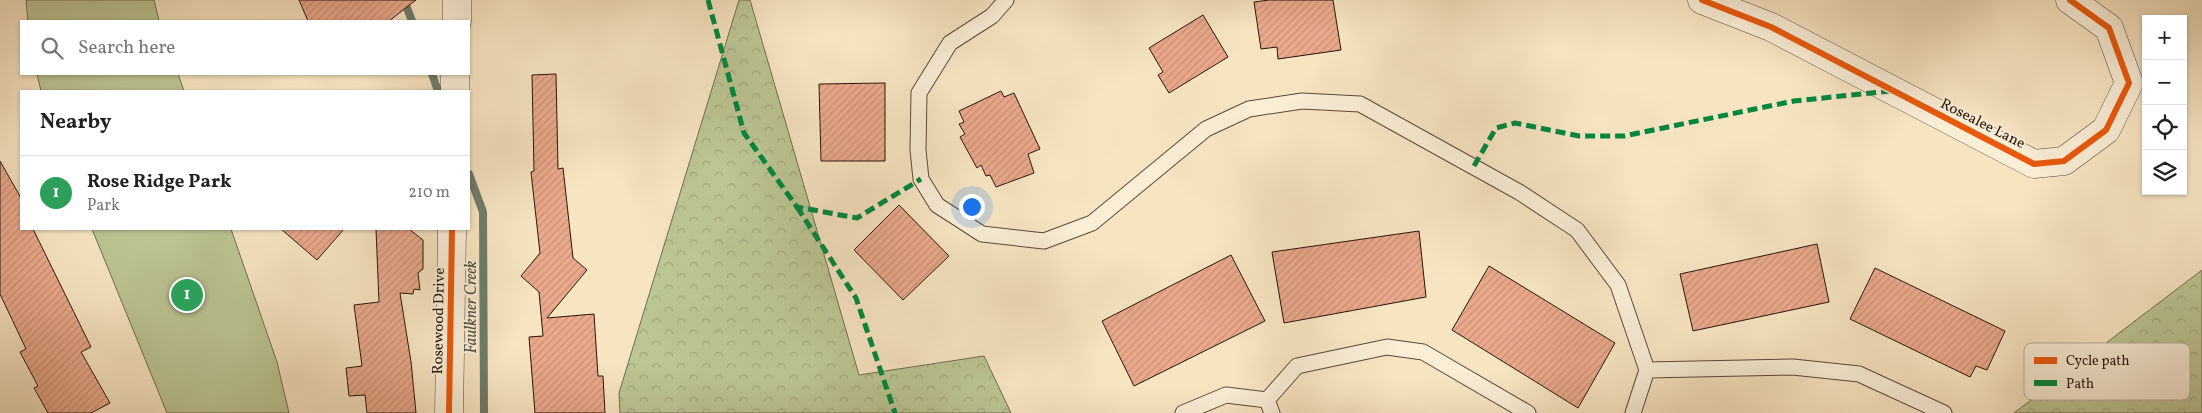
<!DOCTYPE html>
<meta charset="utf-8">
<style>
body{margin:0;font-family:Vollkorn,serif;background:#f2f2f2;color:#202124}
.controls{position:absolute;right:15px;top:15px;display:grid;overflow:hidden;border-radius:0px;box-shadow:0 1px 4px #0004}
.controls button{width:45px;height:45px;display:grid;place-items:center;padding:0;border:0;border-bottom:1px solid #e0e0e0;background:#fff;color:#202124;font:25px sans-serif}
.you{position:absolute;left:971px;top:206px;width:18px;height:18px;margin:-12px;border:4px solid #fff;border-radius:50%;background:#1a73e8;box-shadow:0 0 0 8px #1a73e833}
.badge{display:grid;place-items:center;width:32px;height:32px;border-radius:50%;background:#2563eb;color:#fff;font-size:16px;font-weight:700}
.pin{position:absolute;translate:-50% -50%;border:2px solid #fff;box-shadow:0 1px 5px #0006}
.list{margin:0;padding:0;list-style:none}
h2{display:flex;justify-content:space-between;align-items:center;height:65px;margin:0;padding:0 20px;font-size:21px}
h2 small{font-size:16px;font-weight:400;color:#757577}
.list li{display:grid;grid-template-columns:32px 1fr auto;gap:15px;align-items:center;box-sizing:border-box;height:75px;padding:0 20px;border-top:1px solid #e0e0e0}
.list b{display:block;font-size:19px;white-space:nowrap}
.list p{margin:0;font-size:16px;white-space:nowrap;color:#757577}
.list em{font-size:16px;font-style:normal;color:#757577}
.icon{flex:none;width:28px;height:28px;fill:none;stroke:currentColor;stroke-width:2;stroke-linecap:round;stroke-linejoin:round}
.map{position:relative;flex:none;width:2202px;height:413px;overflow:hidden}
.search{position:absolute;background:#fff;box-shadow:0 1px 4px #0004;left:20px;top:20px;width:450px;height:55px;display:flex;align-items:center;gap:12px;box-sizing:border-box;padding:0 18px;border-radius:0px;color:#757577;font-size:19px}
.panel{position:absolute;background:#fff;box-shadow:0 1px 4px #0004;left:20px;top:90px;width:450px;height:140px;border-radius:0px}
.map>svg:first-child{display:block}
</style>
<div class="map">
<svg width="2202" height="413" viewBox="0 0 2202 413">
<defs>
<pattern id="forest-crowns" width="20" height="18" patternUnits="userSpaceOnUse" patternTransform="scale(1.25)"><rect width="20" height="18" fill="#bcc594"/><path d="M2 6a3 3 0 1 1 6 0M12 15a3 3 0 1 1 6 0" fill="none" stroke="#a2a87e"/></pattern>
<pattern id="building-hatch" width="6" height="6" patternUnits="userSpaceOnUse" patternTransform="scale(1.25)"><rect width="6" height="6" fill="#eba98c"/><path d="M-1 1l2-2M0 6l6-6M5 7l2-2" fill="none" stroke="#ca9177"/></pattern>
</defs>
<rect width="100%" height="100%" fill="#f7e5c2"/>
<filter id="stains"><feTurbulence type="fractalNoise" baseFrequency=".004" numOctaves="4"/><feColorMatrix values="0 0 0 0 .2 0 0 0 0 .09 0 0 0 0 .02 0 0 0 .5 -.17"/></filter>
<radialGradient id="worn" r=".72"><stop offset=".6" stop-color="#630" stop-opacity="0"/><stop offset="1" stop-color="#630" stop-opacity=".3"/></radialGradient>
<g fill="url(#forest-crowns)" stroke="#726d4f">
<path d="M739,0H750L859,375L984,356L1011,413H620L619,393Z"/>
<path d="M2202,270V413H2014Z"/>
</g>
<g fill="#bcc594" stroke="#726d4f">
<path d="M26,0H154L159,21H28Z"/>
<path d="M37,74H178L184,91H41Z"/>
<path d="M92,229H231L277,362L289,413H167Z"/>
</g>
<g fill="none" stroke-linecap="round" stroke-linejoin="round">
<g stroke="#6f7b6d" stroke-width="8">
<path d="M404,0L412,21"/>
<path d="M432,74L438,91"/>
<path d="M469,174L483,212L484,413"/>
</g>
</g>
<g fill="url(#building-hatch)" stroke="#29150a">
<path d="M299,0H416L389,21H308Z"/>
<path d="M1269,0H1333L1341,50L1278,59L1277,47L1261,49L1254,2Z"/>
<path d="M1203,15L1228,57L1169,93L1158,75L1163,72L1149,48Z"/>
<path d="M556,74L558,169L563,168L573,258L587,270L547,318L594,314L598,376H603L605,413H535L529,337L543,336L539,292L521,276L540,253L531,172L534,171L532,75Z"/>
<path d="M885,83V161H821L819,84Z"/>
<path d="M1001,91L1004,97L1014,93L1040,149L1028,154L1034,173L996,187L990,175L986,176L981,165L977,168L960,137L965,134L959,124L964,122L959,111Z"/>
<path d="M0,161L21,198V229H33L91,347L81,352L110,403L91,413H48L34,388L38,386L20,352L26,349L0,294Z"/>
<path d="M899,205L949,256L903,300L854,250Z"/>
<path d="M281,229H344L317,260Z"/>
<path d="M376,229H409L423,240V269L418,273L420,290L414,289L413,294L400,293L411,362L416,413H367L365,395L349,396L346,368L362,366L354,305L379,302Z"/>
<path d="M1419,231L1426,297L1284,323L1272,252Z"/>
<path d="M1817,244L1829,302L1693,331L1680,274Z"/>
<path d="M1231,255L1265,321L1134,386L1102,321Z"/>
<path d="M1489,266L1615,343L1578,408L1452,330Z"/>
<path d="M1875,268L2005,331L1987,370L1976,366L1970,377L1850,319Z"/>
</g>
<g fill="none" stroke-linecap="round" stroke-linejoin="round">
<defs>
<g id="service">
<path d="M1006,0L992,16L950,43L919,93L918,150L921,179L937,205L982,234L1044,241L1092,223L1206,129L1249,109L1302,101L1360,104L1519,192L1577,230L1618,285L1647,370"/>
<path d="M1183,413L1226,395L1267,400"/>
<path d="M1272,413L1267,400L1297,366L1387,347L1423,352L1528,413"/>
<path d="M1633,413L1647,370L1793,367L1859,374L1944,413"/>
</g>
<path id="minor" d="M1702,0L1771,27L2034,164L2064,161L2106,130L2129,83L2109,28L2070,0"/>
<g id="tertiary">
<path d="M457,21V0"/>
<path d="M455,91V74"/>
<path d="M449,413L452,229"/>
</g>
</defs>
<use href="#service" stroke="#5c4938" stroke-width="17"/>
<use href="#minor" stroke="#5c4938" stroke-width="29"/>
<use href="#tertiary" stroke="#5c4938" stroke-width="29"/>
<use href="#service" stroke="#faeed7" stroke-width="15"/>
<use href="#minor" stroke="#faeed7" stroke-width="28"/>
<use href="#tertiary" stroke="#faeed7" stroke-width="28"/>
<g stroke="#00873e" stroke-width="5" stroke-dasharray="10 5" stroke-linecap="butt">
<path d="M708,0L744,133L797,207L857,218L921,179"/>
<path d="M1474,166L1496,128L1515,123L1579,136H1624L1794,101L1890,91"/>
<path d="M797,207L856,298L895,413"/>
</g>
<defs>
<g id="cycleway">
<path d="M1702,0L1771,27L2034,164L2064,161L2106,130L2129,83L2109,28L2070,0"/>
<path d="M449,413L452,229"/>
</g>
</defs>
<use href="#cycleway" stroke="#faeed7" stroke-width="9"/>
<use href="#cycleway" stroke="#e8590c" stroke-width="6"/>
</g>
<g text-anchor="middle" stroke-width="4" stroke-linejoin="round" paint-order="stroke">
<g font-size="15" fill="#29150a" stroke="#faeed7">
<text transform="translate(1983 123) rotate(27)" y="5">Rosealee Lane</text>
<text transform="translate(438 321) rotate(-89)" y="5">Rosewood Drive</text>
</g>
<g font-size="16" font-style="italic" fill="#525044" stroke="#faeed7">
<text transform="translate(470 307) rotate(-90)" y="6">Faulkner Creek</text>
</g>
</g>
<rect x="2024" y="343" width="166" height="57" rx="8" fill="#faeed7" stroke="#bbad9a" stroke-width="1"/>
<rect x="2034" y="357" width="23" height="7" fill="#e8590c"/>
<rect x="2034" y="380" width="23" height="6" fill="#00873e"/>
<g font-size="14" fill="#29150a">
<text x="2066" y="365">Cycle path</text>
<text x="2066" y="388">Path</text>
</g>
<rect width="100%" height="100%" filter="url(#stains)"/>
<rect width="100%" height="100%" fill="url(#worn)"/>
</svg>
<div class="controls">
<button>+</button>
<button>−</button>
<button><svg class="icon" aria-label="locate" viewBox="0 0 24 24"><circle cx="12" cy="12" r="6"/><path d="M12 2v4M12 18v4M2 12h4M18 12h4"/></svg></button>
<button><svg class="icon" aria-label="layers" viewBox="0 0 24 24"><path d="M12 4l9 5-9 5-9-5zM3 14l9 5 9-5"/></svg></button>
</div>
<div class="you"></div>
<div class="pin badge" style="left:187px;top:295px;background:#2e9e5b">1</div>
<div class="search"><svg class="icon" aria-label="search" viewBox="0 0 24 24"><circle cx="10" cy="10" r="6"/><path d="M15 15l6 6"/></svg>Search here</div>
<section class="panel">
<h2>Nearby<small></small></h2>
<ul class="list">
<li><span class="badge" style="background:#2e9e5b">1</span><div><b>Rose Ridge Park</b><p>Park</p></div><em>210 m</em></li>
</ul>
</section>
</div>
